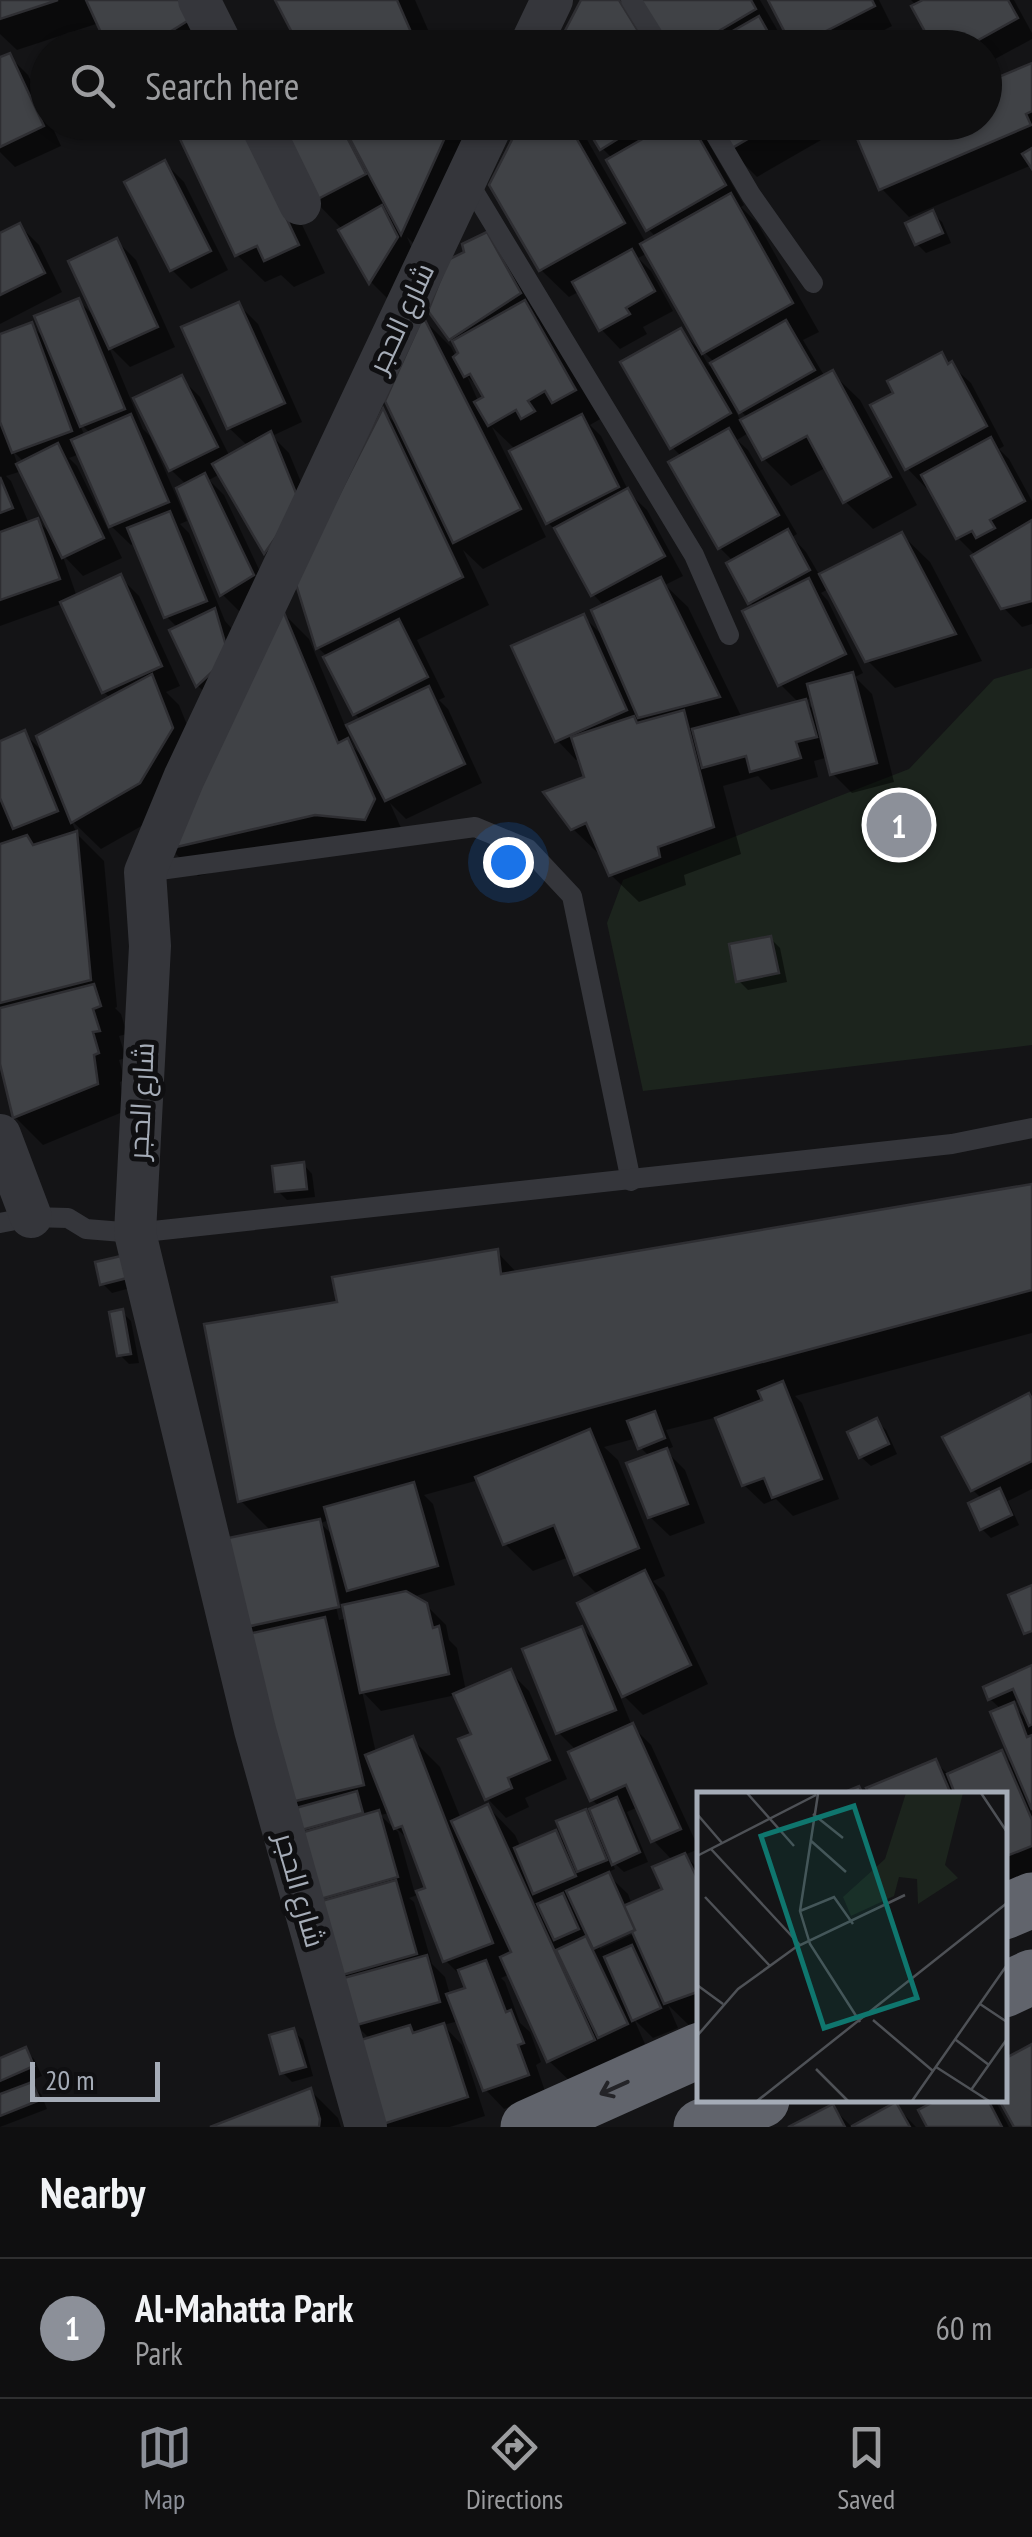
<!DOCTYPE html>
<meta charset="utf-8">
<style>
body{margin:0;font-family:"PT Sans Narrow",Cairo,sans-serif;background:#181819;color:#f1f3f6}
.scale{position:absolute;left:30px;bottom:25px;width:130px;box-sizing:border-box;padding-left:10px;border:5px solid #a5acb7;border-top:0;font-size:28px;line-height:35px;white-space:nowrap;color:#a5acb7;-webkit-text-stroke:8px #0f0f11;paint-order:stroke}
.you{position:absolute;left:508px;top:862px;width:35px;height:35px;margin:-25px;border:8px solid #fff;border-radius:50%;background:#1a73e8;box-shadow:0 0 0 15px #1a73e833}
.badge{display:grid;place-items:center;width:65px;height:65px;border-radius:50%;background:#8c9099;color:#fff;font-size:32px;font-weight:700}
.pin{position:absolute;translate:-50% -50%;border:5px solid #fff;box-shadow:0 2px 10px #0006}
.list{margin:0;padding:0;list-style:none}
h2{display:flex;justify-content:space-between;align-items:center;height:130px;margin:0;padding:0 40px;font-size:42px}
h2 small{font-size:32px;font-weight:400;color:#9b9c9f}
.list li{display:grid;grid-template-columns:65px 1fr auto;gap:30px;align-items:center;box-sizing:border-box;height:140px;padding:0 40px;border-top:2px solid #2f2f30}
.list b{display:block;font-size:38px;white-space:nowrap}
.list p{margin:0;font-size:32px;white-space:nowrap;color:#9b9c9f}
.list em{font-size:32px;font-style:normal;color:#9b9c9f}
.icon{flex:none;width:55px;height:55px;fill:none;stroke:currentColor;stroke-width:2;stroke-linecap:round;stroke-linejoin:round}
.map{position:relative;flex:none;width:1032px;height:2127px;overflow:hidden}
.search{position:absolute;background:#0f0f10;box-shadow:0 2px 8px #0004;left:30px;right:30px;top:30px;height:110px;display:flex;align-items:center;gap:25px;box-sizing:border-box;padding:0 35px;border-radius:55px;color:#9b9c9f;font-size:38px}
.sheet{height:270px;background:#0f0f10}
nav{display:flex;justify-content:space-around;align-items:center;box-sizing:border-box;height:140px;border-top:2px solid #2f2f30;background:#0f0f10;font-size:28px;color:#9b9c9f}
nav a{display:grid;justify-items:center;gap:5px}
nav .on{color:#8c9099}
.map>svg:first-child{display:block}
</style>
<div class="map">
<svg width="1032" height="2127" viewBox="0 0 1032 2127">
<rect width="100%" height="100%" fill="#141416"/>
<path fill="#1c241d" d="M1032,668V1045L643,1091L607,923L623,880L909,769L994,679Z"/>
<g fill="#0007" fill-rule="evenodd">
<path d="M0,0H203L216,48H110L99,23L17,50L0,34Z"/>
<path d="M278,0H415L436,48H303Z"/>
<path d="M642,0H760L782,38L779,39L787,48H669Z"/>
<path d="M771,0H879L892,26L850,48H796Z"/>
<path d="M911,0H1014L1032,33V39L984,65V48H937L917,6Z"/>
<path d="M9,56L28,75L48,116V122H50L61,146L15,167L0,152V60Z"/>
<path d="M1032,66V165L909,217L882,189L853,123L984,122Z"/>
<path d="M253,122L325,273L294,287L281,275L265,282L237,255Z"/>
<path d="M273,122H469L485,159L437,267L407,237L416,258L389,300L371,282L341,231L343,230L314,200ZM387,204L395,222L381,207Z"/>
<path d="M524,122H577L646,243L656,237L648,229L613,159L602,148L586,122H694L692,124L705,137L744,205L741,207L758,224L819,332L803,340L825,377L832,373L860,400L917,505L873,529L845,501L827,467L791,486L764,459L750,432L737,440L748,450L797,534L792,537L806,552L820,576L902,535L930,562L982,661L895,688L867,660L830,588L821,593L828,601L863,673L855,677L872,694L894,782L852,793L833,774L829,757L814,761L818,777L771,790L758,776L723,786L741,854L684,875L686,885L639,902L611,875L601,856L573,829L588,778L581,757L576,760L557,740L584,617L607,640L605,607L593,594L561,535L548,523L516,450L492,427L546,537L483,569L463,550L489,605L417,640L445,697L439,700L448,709L482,783L406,819L390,803L401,828L198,876L171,849L283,613L309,639L346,728L362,721L355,714L328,657L318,648L384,412L400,428L424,320L451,347L456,357L462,354L430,311L467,254L486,235L505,254L538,313L536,314L552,331L602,418L590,425L601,436L630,494L647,510L683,576L665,585L688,607L742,718L799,703L780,684L755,607L750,602L734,562L720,548L682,457L672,447L681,331L701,352L709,366L715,363L703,351L648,253L638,258L651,271L673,311L643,327L647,334L620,349L601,329L580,291L569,297L541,270ZM467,376L484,393L487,398L479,403ZM732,403L748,418L741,422ZM813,697L817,713L805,701ZM351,730L364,758L354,748L348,732Z"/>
<path d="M714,122H830L835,132L757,177L729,149Z"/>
<path d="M165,163L184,182L228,270L191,289L172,270Z"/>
<path d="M932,213L942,222L951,243L926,253L917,244Z"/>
<path d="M20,226L39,245L62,292L0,324V236Z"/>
<path d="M117,241L136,260L175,347L130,367L108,345L143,429L150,436L187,521L180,524L189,533L225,621L233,630L217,704L198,686L173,631L178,628L166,616L135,543L131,545L111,526L80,454L69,458L77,466L122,558L83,576L62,554L77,597L120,577L139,596L180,686L166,692L179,705L200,757L168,811L101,849L71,820L77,834L104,861L117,1007L115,1008L121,1014L127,1034L119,1036L126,1058L119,1060L125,1080L120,1082L125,1111L43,1145L15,1117L0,1054V744L24,733L47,756L111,699L104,692L64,603L0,626V336L31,325L47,341L79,301L97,319ZM79,422L91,434L85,437ZM13,451L25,463L18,466ZM22,471L54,537L38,521L29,524L11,481L6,476Z"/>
<path d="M239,305L258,324L302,422L272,436L289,453L318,523L284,571L266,553L220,474L209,480L224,495L271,595L241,613L222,594L187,485L171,470L181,378L200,397L230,457L248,446L229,428Z"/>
<path d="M941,356L971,383L1004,446L999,449L1009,459L1032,501V624L1022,627L1003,607L976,556L958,538L929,486L926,488L907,468L897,394Z"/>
<path d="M770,938L780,948L787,982L748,990L739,981Z"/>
<path d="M303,1164L312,1174L315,1197L287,1200L278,1191Z"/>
<path d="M1032,1187V1333L795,1396L802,1403L839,1499L793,1516L776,1499L764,1504L744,1485L718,1417L666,1430L673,1447L665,1450L685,1470L705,1523L670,1536L650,1517V1457L640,1447L637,1438L604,1447L618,1460L665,1576L653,1581L664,1592L708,1684L643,1715L617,1689L632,1726L651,1745L699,1849L684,1855L700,1870V2028L694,2030L668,2005L678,2028L653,2038L634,2019L645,2044L616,2057L621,2068L577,2088L549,2061L510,1974L501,1978L505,1982L520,2023L530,2032L541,2062L536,2065L546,2094L504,2109L485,2089L459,2021L443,2025L462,2045L485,2116L450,2127H386L371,2040L356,2025L239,1627L272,1532L240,1500L340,1304L497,1252L518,1274ZM479,1480L505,1544L533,1571L569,1557L576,1573L598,1595L600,1647L582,1628L558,1732L577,1751L592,1800L600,1807L598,1824L585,1812L569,1847L556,1833L521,1848L515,1835L488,1807L461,1819L440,1767L412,1739L376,1753L362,1691L381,1711L456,1695L475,1735L487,1798L506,1818L529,1807L525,1798L567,1779L529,1691L510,1672L466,1691L457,1648L449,1640L446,1625L426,1605L412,1597L455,1585L433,1504L424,1495ZM330,1520L335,1537L320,1523ZM324,1550H329L344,1619L339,1620ZM638,1807L654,1841L673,1861L665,1890L632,1905L628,1894L606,1873L615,1869L611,1860L624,1872L648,1862L627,1812ZM390,1813L396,1828L410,1841L428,1889L415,1894L398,1832L380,1815ZM420,1894L446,1961L465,1980L468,1989L450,1995L445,1977L432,1964L414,1902L409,1898ZM642,1924L644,1929L600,1949V1943Z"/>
<path d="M121,1258L134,1287L112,1293L102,1283Z"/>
<path d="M122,1312L131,1321L139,1363L129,1364L120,1355Z"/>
<path d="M1032,1399V1489L1008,1501L1019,1525L991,1538L982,1529V1499L973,1490Z"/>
<path d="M877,1421L886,1430L897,1454L871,1466L861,1457Z"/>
<path d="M1032,1668V1873L1004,1884V1794H872L870,1789L935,1762L949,1775L1001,1753L1017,1769L1002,1710L990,1699ZM1020,1699L1029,1722L1011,1703Z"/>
<path d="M293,2031L303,2040L313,2076L292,2082L283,2073Z"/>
<path d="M25,2050L34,2059L42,2076L28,2082L41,2094L47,2109L0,2127V2061Z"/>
<path d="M311,2091L338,2118L341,2127H216Z"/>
<path d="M943,2100H995L1009,2127H930L921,2111Z"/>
<path d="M895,2105L916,2127H855Z"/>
<path d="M832,2107L852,2127H794Z"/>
</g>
<g fill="#404246" stroke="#2e2e32" stroke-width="2.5">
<path d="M0,0H58L0,19Z"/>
<path d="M86,0H190L197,15L144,48H108Z"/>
<path d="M275,0H397L418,48H300Z"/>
<path d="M581,0H619L648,47L556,48Z"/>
<path d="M639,0H751L756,9L690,48H666Z"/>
<path d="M768,0H872L875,6L793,48Z"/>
<path d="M923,0H1008L1018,18L964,48H934L911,6Z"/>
<path d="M759,16L777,48H703Z"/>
<path d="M839,37L845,48H821Z"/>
<path d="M10,53L44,126L0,147V57Z"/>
<path d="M1032,63V111L1026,114L1031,125L879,190L850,122H984V83Z"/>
<path d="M172,122H241L299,245L264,261L257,246L235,256Z"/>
<path d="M270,122H339L366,174L312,202Z"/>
<path d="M341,122H452L401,235Z"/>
<path d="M521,122H567L625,223L539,271L489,185Z"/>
<path d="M583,122H645L600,150Z"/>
<path d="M672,122H690L726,185L646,231L606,160Z"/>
<path d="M711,122H777L727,151Z"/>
<path d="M1032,148V169L1022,154Z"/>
<path d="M165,160L211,251L170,271L124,182Z"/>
<path d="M731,193L793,303L702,354L640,244Z"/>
<path d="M382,205L398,237L369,284L338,230Z"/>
<path d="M933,210L943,233L915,245L905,223Z"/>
<path d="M20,223L45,273L0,295V233Z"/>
<path d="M487,232L521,293L449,340L428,311L448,260L464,252L462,244Z"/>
<path d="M117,238L158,327L109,349L68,261Z"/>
<path d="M632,249L655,291L626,308L630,314L599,331L572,282Z"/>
<path d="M79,298L125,409L80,427L34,316Z"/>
<path d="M525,300L576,390L552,403L545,391L528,401L535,411L521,419L516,410L488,426L474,402L483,397L470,374L464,377L453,357L458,353L452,341Z"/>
<path d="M239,302L285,403L227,429L181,327Z"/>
<path d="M423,316L521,509L453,543L385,401Z"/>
<path d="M786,320L815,370L739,413L710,363Z"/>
<path d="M32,322L72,431L12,453L0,422V334Z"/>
<path d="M681,328L731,413L670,449L620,362Z"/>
<path d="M942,352L948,364L952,361L987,426L905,470L870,405L893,393L887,381Z"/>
<path d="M833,370L891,477L843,503L807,436L762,460L740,420Z"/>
<path d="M182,375L218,447L169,471L133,398Z"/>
<path d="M383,408L463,577L316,649L295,581Z"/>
<path d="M131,414L169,502L109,527L71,440Z"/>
<path d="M582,414L619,487L546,524L509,451Z"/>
<path d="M729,428L779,515L718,549L668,462Z"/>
<path d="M271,431L300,503L264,554L212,464Z"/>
<path d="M991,437L1025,501L990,520L995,528L976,538L972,531L956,539L921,475Z"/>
<path d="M58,443L104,538L62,558L16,464Z"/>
<path d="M205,473L254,575L220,596L176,488Z"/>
<path d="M0,477L13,508L0,513Z"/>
<path d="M628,488L665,556L591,596L554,528Z"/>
<path d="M170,511L207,601L164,618L127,528Z"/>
<path d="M38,518L60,579L0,600V532Z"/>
<path d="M1032,520V601L1001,609L971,556Z"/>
<path d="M788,529L810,570L748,604L726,563Z"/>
<path d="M902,532L956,634L865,662L819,574Z"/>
<path d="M121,574L162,666L102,693L60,602Z"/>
<path d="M661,577L720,697L638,718L591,610Z"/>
<path d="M809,578L846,654L778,686L742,611Z"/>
<path d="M215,608L229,656L196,687L169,630Z"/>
<path d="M282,608L338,743L348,738L375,799L365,820L315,815L168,849Z"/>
<path d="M584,614L627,710L555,742L511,646Z"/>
<path d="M399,619L428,677L353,715L323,657Z"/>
<path d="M853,672L877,763L830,775L807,684Z"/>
<path d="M152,674L173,728L140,783L71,823L36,736Z"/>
<path d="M429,686L465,764L385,801L346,725Z"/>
<path d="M806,699L817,737L796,742L801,758L750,772L746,756L702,768L692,729Z"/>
<path d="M684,710L714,827L658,847L660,857L609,876L586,823L571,830L543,792L584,777L571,737L634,716L637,723Z"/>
<path d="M25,730L58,811L13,829L0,798V741Z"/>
<path d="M77,831L91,980L0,1003V844L27,835L33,845Z"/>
<path d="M771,936L779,973L736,982L729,944Z"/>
<path d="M94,984L101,1006L93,1009L100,1031L93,1032L99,1053L94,1055L98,1084L13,1118L0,1064V1008Z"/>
<path d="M304,1162L307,1189L275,1192L272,1166Z"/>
<path d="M1032,1184V1290L238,1502L204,1324L337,1302L332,1277L498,1249L501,1274Z"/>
<path d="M121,1256L127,1278L100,1285L95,1262Z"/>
<path d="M123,1309L131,1354L117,1356L109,1312Z"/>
<path d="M783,1381L822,1479L772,1498L764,1478L742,1486L715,1418L762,1400L758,1391Z"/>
<path d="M1029,1393L1032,1399V1461L971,1491L942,1437Z"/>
<path d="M655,1411L665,1438L638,1449L627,1421Z"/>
<path d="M877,1418L889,1444L859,1458L847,1432Z"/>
<path d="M590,1429L639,1548L574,1575L554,1525L503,1545L475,1477Z"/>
<path d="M667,1448L688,1504L648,1518L626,1463Z"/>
<path d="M414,1482L438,1566L347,1591L324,1507Z"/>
<path d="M1000,1488L1012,1515L980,1530L968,1503Z"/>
<path d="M320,1519L339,1607L237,1629L219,1540Z"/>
<path d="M645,1570L691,1665L622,1697L577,1603Z"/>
<path d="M1032,1585V1631L1024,1634L1008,1595Z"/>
<path d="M406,1591L427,1603L433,1628L439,1626L449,1674L360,1693L342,1605Z"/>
<path d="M325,1617L364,1785L287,1803L248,1634Z"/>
<path d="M582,1626L616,1710L556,1734L522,1649Z"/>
<path d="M1032,1665V1724L1029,1726L1013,1689L988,1700L983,1687Z"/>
<path d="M511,1669L550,1760L508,1778L512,1788L485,1800L458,1739L471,1734L453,1694Z"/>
<path d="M1014,1702L1027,1737L1032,1735V1810L990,1712Z"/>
<path d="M633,1723L681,1829L651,1842L626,1785L590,1801L568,1752Z"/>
<path d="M413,1736L493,1943L443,1962L416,1891L425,1888L402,1826L394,1829L365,1755Z"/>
<path d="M1002,1750L1032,1820V1846L1004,1857V1794H955L947,1774Z"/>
<path d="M936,1759L951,1794H869L866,1788Z"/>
<path d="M859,1786L863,1794H840Z"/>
<path d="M357,1791L363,1813L298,1831L292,1809Z"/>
<path d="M617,1797L640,1852L612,1865L589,1809Z"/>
<path d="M488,1804L595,2040L547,2062L500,1957L511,1952L451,1821Z"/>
<path d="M586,1809L607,1860L577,1872L556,1821Z"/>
<path d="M379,1810L398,1877L317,1900L297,1834Z"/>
<path d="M556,1830L576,1876L533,1894L514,1848Z"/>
<path d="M685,1853L700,1884V1991L664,2004L621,1907L662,1889L652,1867Z"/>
<path d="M609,1872L635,1930L593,1949L566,1891Z"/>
<path d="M396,1880L417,1954L339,1976L318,1902Z"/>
<path d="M563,1893L579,1929L554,1940L537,1904Z"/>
<path d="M586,1936L628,2024L598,2038L556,1950Z"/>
<path d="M632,1945L661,2008L632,2021L604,1957Z"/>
<path d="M427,1955L440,2002L353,2026L340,1979Z"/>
<path d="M486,1960L506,2012L511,2010L524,2043L518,2045L529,2075L483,2091L446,1994L465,1988L458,1970Z"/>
<path d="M444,2023L468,2097L380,2125L354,2042L410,2025L413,2033Z"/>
<path d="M294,2028L306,2067L280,2074L269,2035Z"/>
<path d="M1032,2044V2127H1014L999,2100H1004V2059Z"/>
<path d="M26,2047L34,2066L0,2081V2058Z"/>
<path d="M32,2082L40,2100L0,2116V2094Z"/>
<path d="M311,2088L320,2119L319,2127H210Z"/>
<path d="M937,2100H988L1002,2127H927L918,2110Z"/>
<path d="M896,2102L910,2127H852V2126Z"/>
<path d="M833,2104L845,2127H788Z"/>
</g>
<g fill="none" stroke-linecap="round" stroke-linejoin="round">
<g stroke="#35363b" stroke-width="20">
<path d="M631,0L661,48"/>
<path d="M708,122L751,195L813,283"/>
<path d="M467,180L694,555L729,635"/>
<path d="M145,872L475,827L528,849L572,896L631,1181"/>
<path d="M0,1223L31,1217L68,1218L86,1229L135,1233L952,1144L1032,1128"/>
</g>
<g stroke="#35363b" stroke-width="42">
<path d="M199,0L223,48"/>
<path d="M529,48L552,0"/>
<path d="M260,122L300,204"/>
<path d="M0,1135L31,1217"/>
<path d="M366,2127L255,1730L135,1233L150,946L145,872L184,778L493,122"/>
</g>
<g stroke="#61646c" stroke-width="55">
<path d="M1004,1912L1032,1900"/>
<path d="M1004,1990L1032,1977"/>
<path d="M528,2127L700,2050"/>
<path d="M701,2127L762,2100"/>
</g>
</g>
<defs><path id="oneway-shaft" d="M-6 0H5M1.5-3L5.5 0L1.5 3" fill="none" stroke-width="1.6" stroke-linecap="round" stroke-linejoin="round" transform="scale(2.5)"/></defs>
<use stroke="#242428" href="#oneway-shaft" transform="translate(614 2088) rotate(156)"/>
<g text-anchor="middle" stroke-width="10" stroke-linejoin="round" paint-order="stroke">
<g font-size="28" fill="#a5acb7" stroke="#0f0f11">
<text transform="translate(401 318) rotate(-65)" y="10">شارع الحجر</text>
<text transform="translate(141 1101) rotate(-87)" y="10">شارع الحجر</text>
<text transform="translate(300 1890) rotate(74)" y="10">شارع الحجر</text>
</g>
</g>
<g transform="translate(697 1792)">
<rect width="310" height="310" fill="#141416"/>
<path d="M209,1H266L248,73L261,86L221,112L220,87L202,85L197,104L154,124L146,105L188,67Z" fill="#1c241d"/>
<path fill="none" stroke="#4e5156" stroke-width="2.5" d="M50,1L97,54M284,1L310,40M121,2L103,119L113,152L163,230M0,22L25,51M116,22L146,46M113,48L149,80M14,57L103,153M0,64L119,3M8,105L73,174M103,119L137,105L156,132M0,193L26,212M283,212L310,230M176,228L236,279M0,244L41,197L99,155L208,103M259,248L292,273M239,275L292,309M119,277L151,309M274,298L310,247M60,309L310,111M215,309L310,173"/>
<path fill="#0f766e" fill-opacity="0.15" stroke="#0f766e" stroke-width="5" d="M157,14L220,206L127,236L64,44Z"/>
<rect width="310" height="310" fill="none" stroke="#a5acb7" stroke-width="5"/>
</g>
</svg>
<div class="scale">20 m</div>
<div class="you"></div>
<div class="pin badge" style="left:899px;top:825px">1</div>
<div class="search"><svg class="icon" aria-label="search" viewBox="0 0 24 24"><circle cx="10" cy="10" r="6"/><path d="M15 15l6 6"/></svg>Search here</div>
</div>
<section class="sheet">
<h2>Nearby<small></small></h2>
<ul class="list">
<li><span class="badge">1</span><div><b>Al-Mahatta Park</b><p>Park</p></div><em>60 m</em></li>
</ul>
</section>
<nav>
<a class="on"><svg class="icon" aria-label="map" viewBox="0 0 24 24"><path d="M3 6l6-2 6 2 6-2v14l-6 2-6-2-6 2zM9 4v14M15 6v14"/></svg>Map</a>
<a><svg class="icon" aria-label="directions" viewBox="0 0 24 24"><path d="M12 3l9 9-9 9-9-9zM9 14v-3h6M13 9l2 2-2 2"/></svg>Directions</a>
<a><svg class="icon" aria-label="saved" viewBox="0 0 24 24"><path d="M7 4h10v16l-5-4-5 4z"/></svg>Saved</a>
</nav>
